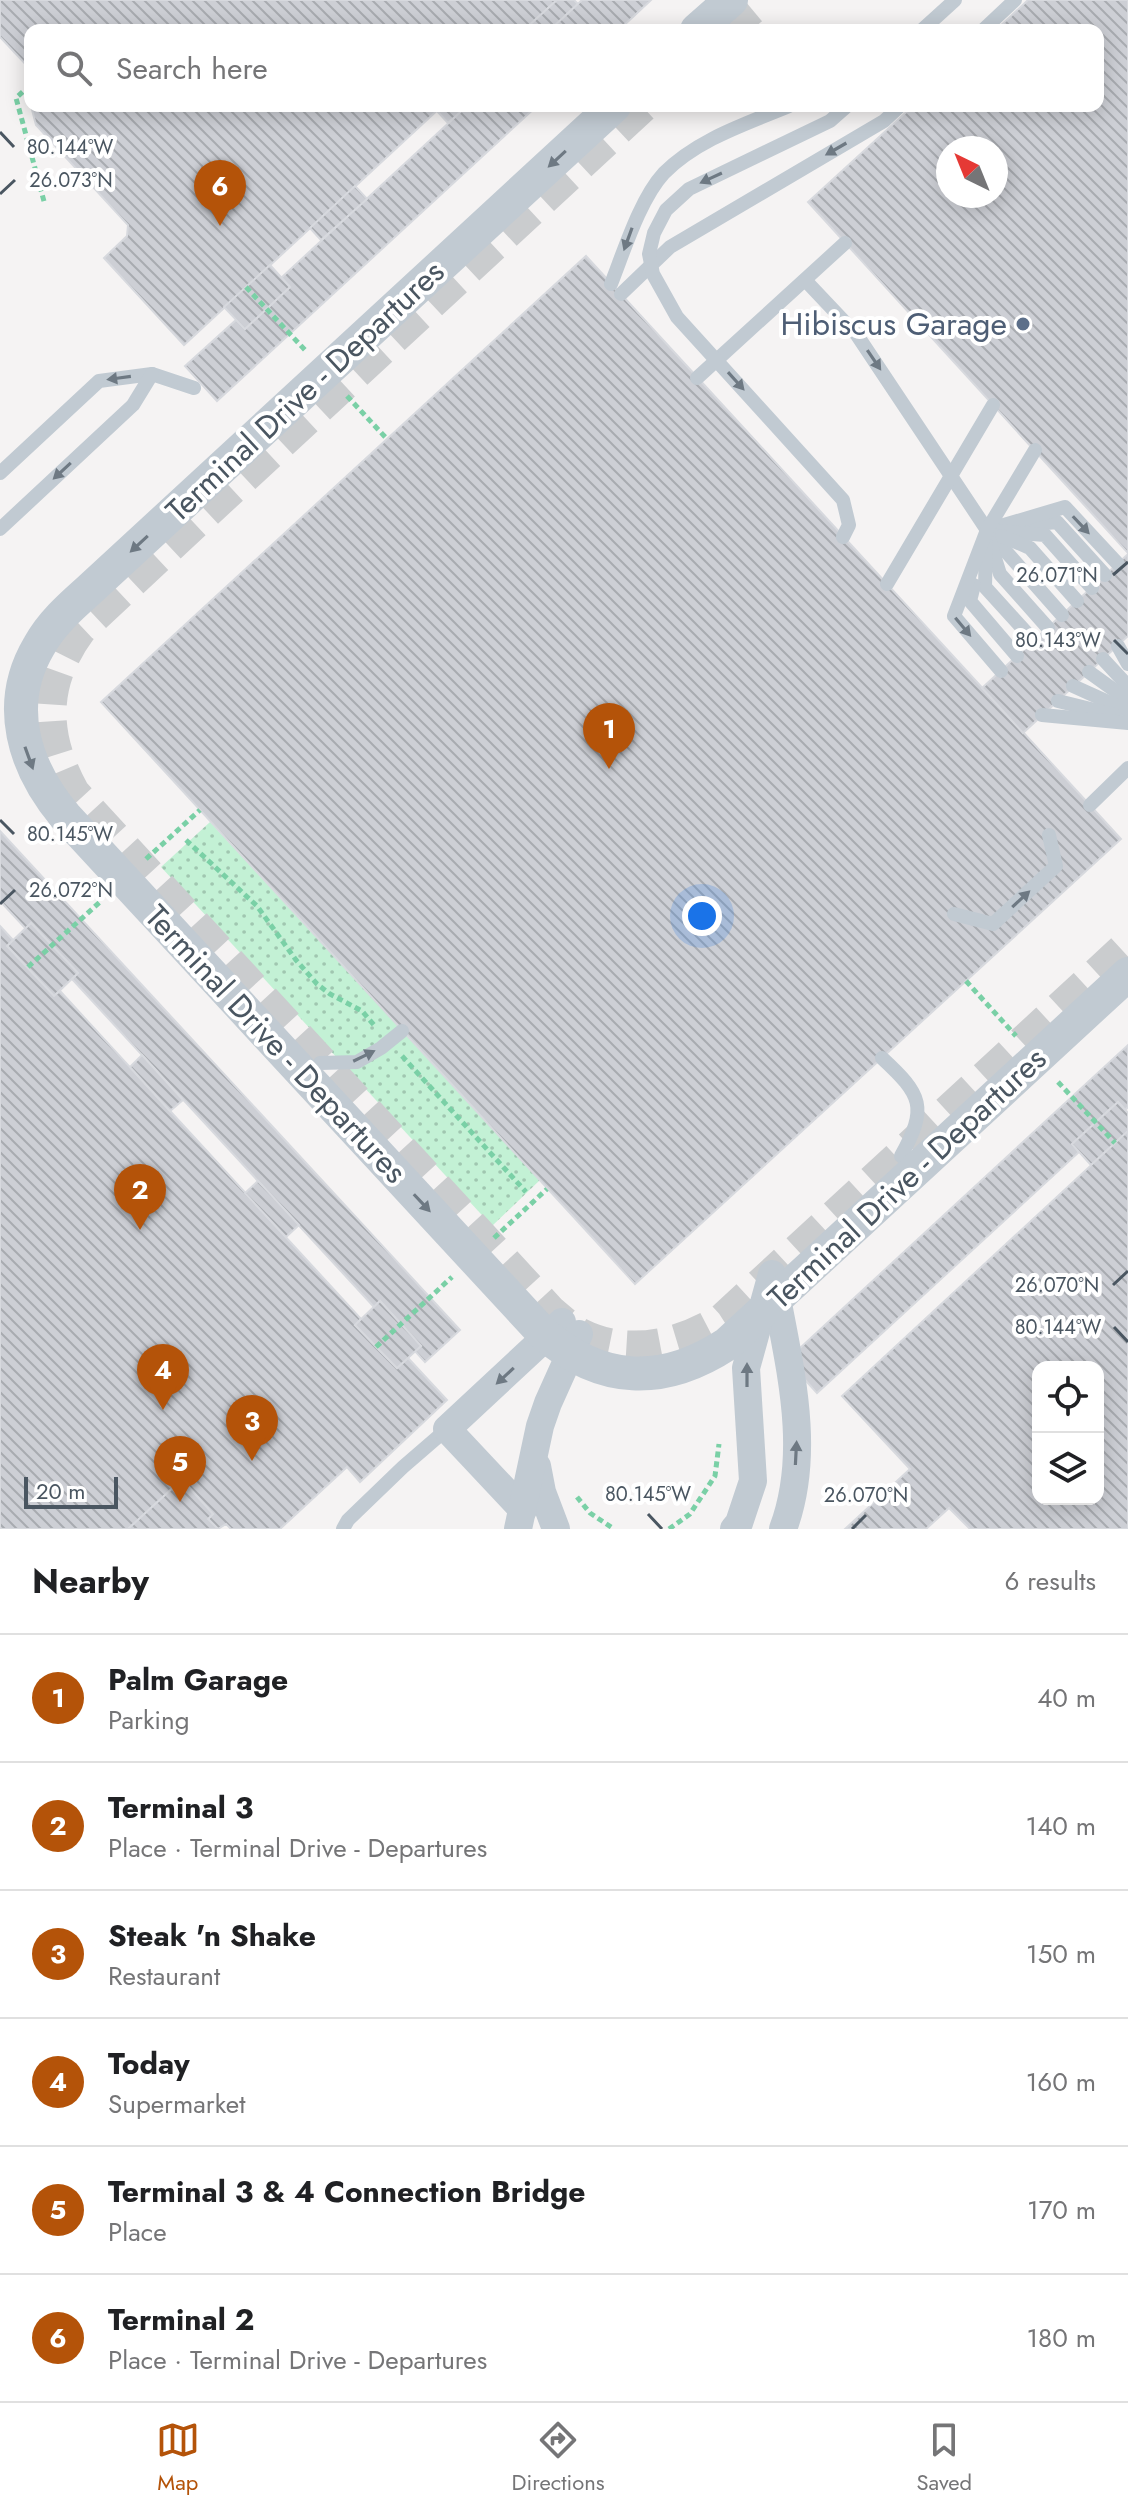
<!DOCTYPE html>
<meta charset="utf-8">
<style>
body{margin:0;font-family:Jost,sans-serif;background:#f2f2f2;color:#202124}
.controls{position:absolute;right:24px;bottom:24px;display:grid;overflow:hidden;border-radius:16px;box-shadow:0 4px 20px #0003}
.controls button{width:72px;height:72px;display:grid;place-items:center;padding:0;border:0;border-bottom:2px solid #e0e0e0;background:#fff;color:#202124;font:40px sans-serif}
.compass{position:absolute;left:936px;top:136px;width:72px;height:72px;border-radius:50%;background:#fff;box-shadow:0 4px 20px #0003;rotate:317deg}
.scale{position:absolute;left:24px;bottom:20px;width:94px;box-sizing:border-box;padding-left:8px;border:4px solid #4a5661;border-top:0;font-size:22px;line-height:28px;white-space:nowrap;color:#4a5661;-webkit-text-stroke:6px #fff;paint-order:stroke}
.you{position:absolute;left:702px;top:916px;width:28px;height:28px;margin:-20px;border:6px solid #fff;border-radius:50%;background:#1a73e8;box-shadow:0 0 0 12px #1a73e833}
.badge{display:grid;place-items:center;width:52px;height:52px;border-radius:50%;background:#b45309;color:#fff;font-size:26px;font-weight:700}
.pin{position:absolute;translate:-50% -66px;filter:drop-shadow(0 2px 4px #0008)}
.pin::after{content:'';position:absolute;top:42px;width:28px;height:24px;background:inherit;clip-path:polygon(0 0,100% 0,50% 100%)}
.list{margin:0;padding:0;list-style:none}
h2{display:flex;justify-content:space-between;align-items:center;height:104px;margin:0;padding:0 32px;font-size:34px}
h2 small{font-size:26px;font-weight:400;color:#757577}
.list li{display:grid;grid-template-columns:52px 1fr auto;gap:24px;align-items:center;box-sizing:border-box;height:128px;padding:0 32px;border-top:2px solid #e0e0e0}
.list b{display:block;font-size:30px;white-space:nowrap}
.list p{margin:0;font-size:26px;white-space:nowrap;color:#757577}
.list em{font-size:26px;font-style:normal;color:#757577}
.icon{flex:none;width:44px;height:44px;fill:none;stroke:currentColor;stroke-width:2;stroke-linecap:round;stroke-linejoin:round}
.map{position:relative;flex:none;width:1128px;height:1529px;overflow:hidden}
.search{position:absolute;background:#fff;box-shadow:0 4px 20px #0003;left:24px;right:24px;top:24px;height:88px;display:flex;align-items:center;gap:20px;box-sizing:border-box;padding:0 28px;border-radius:16px;color:#757577;font-size:30px}
.sheet{height:872px;background:#fff}
nav{display:flex;justify-content:space-around;align-items:center;box-sizing:border-box;height:112px;border-top:2px solid #e0e0e0;background:#fff;font-size:22px;color:#757577}
nav a{display:grid;justify-items:center;gap:4px}
nav .on{color:#b45309}
.map>svg:first-child{display:block}
</style>
<div class="map">
<svg width="1128" height="1529" viewBox="0 0 1128 1529">
<defs>
<pattern id="grass-dots" width="8" height="8" patternUnits="userSpaceOnUse" patternTransform="scale(2)"><rect width="8" height="8" fill="#c3f1d5"/><path d="M2 2h.1M6 6h.1" fill="none" stroke="#a0c6b0" stroke-width="1.8" stroke-linecap="round"/></pattern>
<pattern id="building-back-hatch" width="6" height="6" patternUnits="userSpaceOnUse" patternTransform="scale(2)"><rect width="6" height="6" fill="#cdcfd5"/><path d="M-1 5l2 2M0 0l6 6M5-1l2 2" fill="none" stroke="#a8abb0"/></pattern>
</defs>
<rect width="100%" height="100%" fill="#f5f3f3"/>
<path fill="url(#grass-dots)" d="M210,822L540,1180L492,1226L161,867Z"/>
<g fill="url(#building-back-hatch)" stroke="#d7d9de" stroke-width="2" fill-rule="evenodd">
<path d="M0,0H557L524,30H30V69L0,37Z"/>
<path d="M557,0H574L578,4L550,30H524Z"/>
<path d="M582,0H651L619,30H550Z"/>
<path d="M1028,0H1128V553L808,202L913,106H1098V30H996ZM948,148H996V196H948Z"/>
<path d="M31,106H442L184,345L104,258L127,236L128,225L36,125Z"/>
<path d="M442,106H467L448,123L437,111Z"/>
<path d="M467,106H537L217,401L185,366L236,320L245,329L290,287L281,278Z"/>
<path d="M355,186L367,199L321,240L310,228Z"/>
<path d="M586,256L1121,839L635,1284L101,702Z"/>
<path d="M270,265L290,287L245,329L224,307Z"/>
<path d="M1128,554V636L1023,733L982,688Z"/>
<path d="M0,831L460,1330L425,1362L415,1351L421,1346L380,1301L374,1307L72,979L78,973L31,923L26,929L0,901Z"/>
<path d="M31,923L78,973L54,996L7,946Z"/>
<path d="M0,926L13,940L7,946L54,996L60,991L361,1319L355,1325L381,1352L397,1368L408,1358L447,1400L360,1482L347,1467L280,1529H231L226,1524L218,1529L208,1519L213,1514L186,1484L180,1490L176,1485L128,1529H0Z"/>
<path d="M1128,1045V1107L1125,1110L1118,1102L1072,1144L1079,1152L817,1393L787,1360Z"/>
<path d="M142,1055L183,1100L170,1111L130,1067Z"/>
<path d="M1118,1102L1128,1113V1131L1091,1165L1072,1144Z"/>
<path d="M1128,1131V1529H970L949,1508L926,1529H845L910,1469L842,1396ZM1038,1367H1098V1499H1038Z"/>
<path d="M258,1181L299,1225L286,1237L245,1193Z"/>
<path d="M380,1301L421,1346L397,1368L355,1325Z"/>
<path d="M186,1484L213,1514L208,1519L218,1529H128L176,1485L180,1490Z"/>
</g>
<g fill="none" stroke-linecap="round" stroke-linejoin="round">
<g stroke="#caccce" stroke-width="34" stroke-dasharray="34 17" stroke-linecap="butt">
<path d="M725,30L761,0"/>
<path d="M642,106L80,629C40,683 41,735 73,793L550,1312C560,1320 569,1329 580,1335C628,1359 682,1346 724,1319L1128,946"/>
</g>
<g stroke="#7ad0a6" stroke-width="5" stroke-dasharray="6 4" stroke-linecap="butt">
<path d="M30,85L16,98L45,205"/>
<path d="M246,287L305,350"/>
<path d="M347,396L387,439"/>
<path d="M186,840L257,906L296,960L317,984L330,994L362,1011L374,1025"/>
<path d="M146,859L200,810"/>
<path d="M28,967L101,901"/>
<path d="M966,981L1016,1036"/>
<path d="M402,1056L526,1192"/>
<path d="M1058,1082L1115,1143"/>
<path d="M494,1238L547,1189"/>
<path d="M376,1347L452,1277"/>
<path d="M577,1497L590,1513L614,1529"/>
<path d="M669,1529L690,1514L715,1476L719,1444"/>
</g>
<g stroke="#c1cad2" stroke-width="14">
<path d="M922,30L955,0"/>
<path d="M983,30L1015,0"/>
<path d="M805,280L857,335L987,530L1062,615"/>
<path d="M611,284C624,251 640,199 664,173C698,139 746,124 789,106"/>
<path d="M621,294L670,247L884,121L900,106"/>
<path d="M697,378L845,243"/>
<path d="M0,473L99,381L152,374L194,388"/>
<path d="M1027,525L1057,522L1105,575"/>
<path d="M0,529L133,405L152,374"/>
<path d="M987,530L1065,507L1118,564"/>
<path d="M995,531L1045,535L1092,588"/>
<path d="M1002,536L1030,548L1077,601"/>
<path d="M843,537L849,525L843,500L677,317L653,274L649,254L654,233L666,210L689,189L830,121L847,106"/>
<path d="M990,542L1000,574L1048,628"/>
<path d="M986,543L985,587L1034,641"/>
<path d="M887,584L993,405"/>
<path d="M974,585L970,601L1017,656"/>
<path d="M1118,646L1128,664"/>
<path d="M1103,659L1128,686"/>
<path d="M1001,671L954,616L987,530L1035,450"/>
<path d="M1089,672L1128,700"/>
<path d="M1073,686L1128,711"/>
<path d="M1058,701L1115,715"/>
<path d="M1042,715L1128,723"/>
<path d="M1090,805L1128,768"/>
<path d="M954,914L993,924L1056,866L1049,835"/>
<path d="M882,1058C922,1095 928,1107 901,1156"/>
<path d="M320,1063L357,1062L381,1048L402,1031"/>
<path d="M343,1529L348,1520L403,1467L447,1429"/>
</g>
<g stroke="#c1cad2" stroke-width="28">
<path d="M774,1282C788,1362 813,1449 783,1529"/>
<path d="M537,1466L542,1492L556,1529"/>
<path d="M523,1510L447,1429L562,1322"/>
<path d="M518,1529L540,1426L548,1403L579,1334"/>
<path d="M734,1529L739,1523L753,1481L746,1368L772,1274"/>
</g>
<g stroke="#c1cad2" stroke-width="34">
<path d="M697,30L731,0"/>
<path d="M614,106L88,591C70,607 51,624 39,646C4,705 24,767 65,816L543,1333C601,1384 663,1386 727,1344L1128,974"/>
</g>
</g>
<defs><path id="oneway-solid" d="M-6-.8H1V-3.2L6.5 0L1 3.2V.8H-6Z" transform="scale(2)"/></defs>
<g fill="#6e7983">
<use href="#oneway-solid" transform="translate(836 149) rotate(150)"/>
<use href="#oneway-solid" transform="translate(557 159) rotate(137)"/>
<use href="#oneway-solid" transform="translate(711 178) rotate(155)"/>
<use href="#oneway-solid" transform="translate(628 239) rotate(110)"/>
<use href="#oneway-solid" transform="translate(874 360) rotate(56)"/>
<use href="#oneway-solid" transform="translate(119 378) rotate(172)"/>
<use href="#oneway-solid" transform="translate(736 381) rotate(48)"/>
<use href="#oneway-solid" transform="translate(62 471) rotate(137)"/>
<use href="#oneway-solid" transform="translate(1081 525) rotate(47)"/>
<use href="#oneway-solid" transform="translate(139 544) rotate(137)"/>
<use href="#oneway-solid" transform="translate(963 627) rotate(50)"/>
<use href="#oneway-solid" transform="translate(29 758) rotate(70)"/>
<use href="#oneway-solid" transform="translate(1021 899) rotate(-43)"/>
<use href="#oneway-solid" transform="translate(364 1056) rotate(-26)"/>
<use href="#oneway-solid" transform="translate(422 1203) rotate(47)"/>
<use href="#oneway-solid" transform="translate(747 1375) rotate(-90)"/>
<use href="#oneway-solid" transform="translate(505 1376) rotate(137)"/>
<use href="#oneway-solid" transform="translate(796 1453) rotate(-87)"/>
</g>
<path fill="none" stroke="#4a5661" stroke-width="3" d="M0,132L14,147M0,194L15,180M1113,575L1128,562M1114,640L1128,654M0,820L14,834M0,904L15,890M1113,1285L1128,1271M1114,1327L1128,1342M648,1514L662,1529M852,1529L866,1515"/>
<circle fill="#5c6f8a" stroke="#fff" stroke-width="3" cx="1023" cy="324" r="8"/>
<g text-anchor="middle" stroke-width="8" stroke-linejoin="round" paint-order="stroke">
<g font-size="32" fill="#4e5e75" stroke="#fff" text-anchor="end">
<text x="1007" y="335">Hibiscus Garage</text>
</g>
<g font-size="32" fill="#4a5661" stroke="#fff">
<text transform="translate(305 391) rotate(-43)" y="11">Terminal Drive - Departures</text>
<text transform="translate(276 1044) rotate(47)" y="11">Terminal Drive - Departures</text>
<text transform="translate(907 1178) rotate(-43)" y="11">Terminal Drive - Departures</text>
</g>
</g>
<g font-size="20" text-anchor="middle" fill="#4a5661" stroke="#fff" stroke-width="8" stroke-linejoin="round" paint-order="stroke">
<text x="70" y="154">80.144°W</text>
<text x="71" y="187">26.073°N</text>
<text x="1057" y="582">26.071°N</text>
<text x="1058" y="647">80.143°W</text>
<text x="70" y="841">80.145°W</text>
<text x="71" y="897">26.072°N</text>
<text x="1057" y="1292">26.070°N</text>
<text x="1058" y="1334">80.144°W</text>
<text x="648" y="1501">80.145°W</text>
<text x="866" y="1502">26.070°N</text>
</g>
</svg>
<div class="controls">
<button><svg class="icon" aria-label="locate" viewBox="0 0 24 24"><circle cx="12" cy="12" r="6"/><path d="M12 2v4M12 18v4M2 12h4M18 12h4"/></svg></button>
<button><svg class="icon" aria-label="layers" viewBox="0 0 24 24"><path d="M12 4l9 5-9 5-9-5zM3 14l9 5 9-5"/></svg></button>
</div>
<svg class="compass" viewBox="-18 -18 36 36"><path d="M0-13l5 13h-10z" fill="#e53935"/><path d="M0 13l5-13h-10z" fill="#757577"/></svg>
<div class="scale">20 m</div>
<div class="you"></div>
<div class="pin badge" style="left:609px;top:769px">1</div>
<div class="pin badge" style="left:140px;top:1230px">2</div>
<div class="pin badge" style="left:252px;top:1461px">3</div>
<div class="pin badge" style="left:163px;top:1410px">4</div>
<div class="pin badge" style="left:180px;top:1502px">5</div>
<div class="pin badge" style="left:220px;top:226px">6</div>
<div class="search"><svg class="icon" aria-label="search" viewBox="0 0 24 24"><circle cx="10" cy="10" r="6"/><path d="M15 15l6 6"/></svg>Search here</div>
</div>
<section class="sheet">
<h2>Nearby<small>6 results</small></h2>
<ul class="list">
<li><span class="badge">1</span><div><b>Palm Garage</b><p>Parking</p></div><em>40 m</em></li>
<li><span class="badge">2</span><div><b>Terminal 3</b><p>Place · Terminal Drive - Departures</p></div><em>140 m</em></li>
<li><span class="badge">3</span><div><b>Steak 'n Shake</b><p>Restaurant</p></div><em>150 m</em></li>
<li><span class="badge">4</span><div><b>Today</b><p>Supermarket</p></div><em>160 m</em></li>
<li><span class="badge">5</span><div><b>Terminal 3 &amp; 4 Connection Bridge</b><p>Place</p></div><em>170 m</em></li>
<li><span class="badge">6</span><div><b>Terminal 2</b><p>Place · Terminal Drive - Departures</p></div><em>180 m</em></li>
</ul>
</section>
<nav>
<a class="on"><svg class="icon" aria-label="map" viewBox="0 0 24 24"><path d="M3 6l6-2 6 2 6-2v14l-6 2-6-2-6 2zM9 4v14M15 6v14"/></svg>Map</a>
<a><svg class="icon" aria-label="directions" viewBox="0 0 24 24"><path d="M12 3l9 9-9 9-9-9zM9 14v-3h6M13 9l2 2-2 2"/></svg>Directions</a>
<a><svg class="icon" aria-label="saved" viewBox="0 0 24 24"><path d="M7 4h10v16l-5-4-5 4z"/></svg>Saved</a>
</nav>
